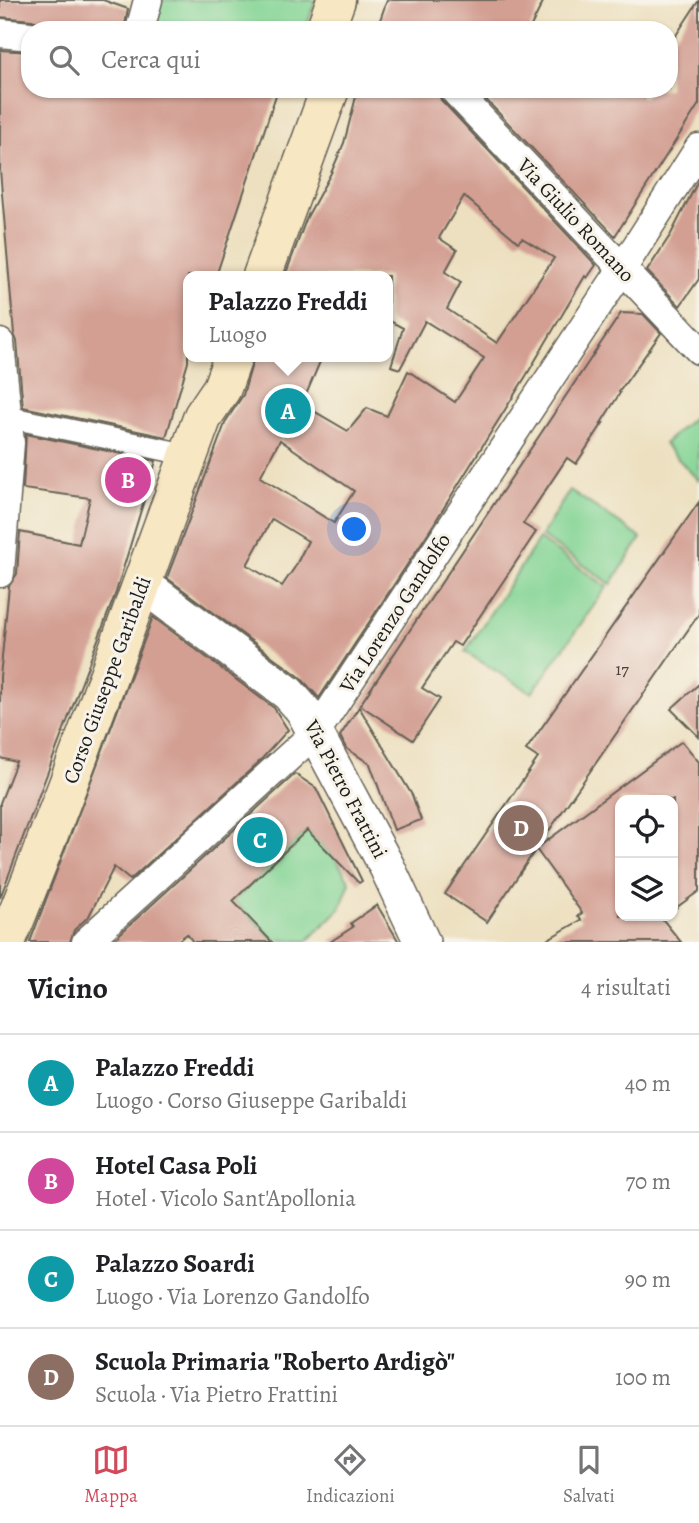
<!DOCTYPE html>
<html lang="it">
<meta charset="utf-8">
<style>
body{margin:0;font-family:Alegreya,serif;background:#f2f2f2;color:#202124}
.controls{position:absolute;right:21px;bottom:21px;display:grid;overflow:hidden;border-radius:14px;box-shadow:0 2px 5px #0004}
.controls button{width:63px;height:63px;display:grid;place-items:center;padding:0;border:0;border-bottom:2px solid #e0e0e0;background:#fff;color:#202124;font:35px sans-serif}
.you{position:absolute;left:355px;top:530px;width:24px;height:24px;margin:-18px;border:5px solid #fff;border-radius:50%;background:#1a73e8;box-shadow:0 0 0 10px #1a73e833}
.badge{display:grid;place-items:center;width:46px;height:46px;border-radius:50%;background:#d1495b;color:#fff;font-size:23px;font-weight:700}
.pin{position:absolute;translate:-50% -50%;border:4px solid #fff;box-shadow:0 2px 7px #0006}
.popup{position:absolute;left:183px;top:271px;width:210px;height:91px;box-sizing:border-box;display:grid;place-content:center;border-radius:14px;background:#fff;filter:drop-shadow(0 2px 5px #0005);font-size:23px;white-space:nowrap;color:#757577}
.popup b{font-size:26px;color:#202124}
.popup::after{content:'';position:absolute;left:50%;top:100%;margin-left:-14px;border:14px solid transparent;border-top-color:#fff}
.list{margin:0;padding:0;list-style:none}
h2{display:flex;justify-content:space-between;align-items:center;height:91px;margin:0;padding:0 28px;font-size:30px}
h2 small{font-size:23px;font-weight:400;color:#757577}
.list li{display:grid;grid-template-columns:46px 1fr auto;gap:21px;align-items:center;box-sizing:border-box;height:98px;padding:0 28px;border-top:2px solid #e0e0e0}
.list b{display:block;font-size:26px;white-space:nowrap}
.list p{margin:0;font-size:23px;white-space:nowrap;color:#757577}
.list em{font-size:23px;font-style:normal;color:#757577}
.icon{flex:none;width:38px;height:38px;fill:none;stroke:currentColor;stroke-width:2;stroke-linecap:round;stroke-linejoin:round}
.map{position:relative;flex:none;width:699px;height:942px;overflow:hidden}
.search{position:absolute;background:#fff;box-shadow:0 2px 5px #0004;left:21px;right:21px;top:21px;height:77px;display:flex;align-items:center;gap:18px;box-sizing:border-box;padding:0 24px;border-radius:28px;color:#757577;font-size:26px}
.sheet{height:483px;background:#fff}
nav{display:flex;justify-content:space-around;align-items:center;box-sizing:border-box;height:98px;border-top:2px solid #e0e0e0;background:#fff;font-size:19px;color:#757577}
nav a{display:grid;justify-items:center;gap:4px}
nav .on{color:#d1495b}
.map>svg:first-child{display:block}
</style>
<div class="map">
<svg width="699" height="942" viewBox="0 0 699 942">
<rect width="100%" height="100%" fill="#f7f3e8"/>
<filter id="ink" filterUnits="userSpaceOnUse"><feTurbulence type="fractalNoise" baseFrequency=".0143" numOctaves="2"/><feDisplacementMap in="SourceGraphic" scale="14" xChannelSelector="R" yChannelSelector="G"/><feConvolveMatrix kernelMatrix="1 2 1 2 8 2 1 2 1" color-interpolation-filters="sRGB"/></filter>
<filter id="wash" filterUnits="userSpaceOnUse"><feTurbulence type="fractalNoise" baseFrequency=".00686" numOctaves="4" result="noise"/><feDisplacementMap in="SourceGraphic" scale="28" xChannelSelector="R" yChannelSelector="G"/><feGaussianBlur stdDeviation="1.57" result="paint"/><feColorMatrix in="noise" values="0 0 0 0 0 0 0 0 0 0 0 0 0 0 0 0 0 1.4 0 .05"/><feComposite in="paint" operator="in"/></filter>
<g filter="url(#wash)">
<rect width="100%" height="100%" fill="#ede0c0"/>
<g fill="#83d494" stroke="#507858" stroke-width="2">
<path d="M158,0H316L305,30H150Z"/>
<path d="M699,412V481L664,444Z"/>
<path d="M570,490L641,538L611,584L541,536Z"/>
<path d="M539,539L607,587L532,693L465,652Z"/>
<path d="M307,830L335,858L350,882L340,909L307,941L274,940L233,901Z"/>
</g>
<g id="blocks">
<g fill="#d39f93" fill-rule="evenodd">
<path d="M0,0H103L128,9L124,30H45L40,23L32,20L0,17Z"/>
<path d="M387,0H544L529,30H389L379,23Z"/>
<path d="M699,0V104L615,236L476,89H630L644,98L650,89H669V46Z"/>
<path d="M0,50L30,52V89H278L216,276H188V362L166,437L23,407L17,341L14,334L0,170Z"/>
<path d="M358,89H437L441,100L596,265L587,278L585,276L526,376L430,530L319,698L300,677L167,578L226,421L243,395L254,357H322L302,404L348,431L367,408L387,416L408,371L455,402L484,358L425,321L400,369L391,366L403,328L388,320V276H285L307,217L331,173L344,143ZM464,196L518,242L522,238L554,258L497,343L447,309L461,282L445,272L457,250L439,238ZM280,440L354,491L334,523L260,477ZM272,519L308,541L295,567L282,586L247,565Z"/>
<path d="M699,179V279L680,306L647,271L671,234Z"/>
<path d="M621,313L643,314L661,333L619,392L620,393L601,423H603L576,464L567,458L523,524L536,532L460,646L453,642L422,688L440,699L413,740L360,705Z"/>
<path d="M26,434L156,461L116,592L0,898V803L16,762L0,758V677L9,586L17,574L20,532L79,544L90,498L23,489Z"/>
<path d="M699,502V614L537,848L682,741L699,762V891L673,910V800H620V916H660L681,942H543L581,920L578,916L582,913L536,849L487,922L445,894L538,758L526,750Z"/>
<path d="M153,617L274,708L288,730L258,763L130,880L114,867L89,916L74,930L70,942H30Z"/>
<path d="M699,684V737L671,709Z"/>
<path d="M359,707L412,795L421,820L394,830L370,764L346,748L340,736Z"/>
<path d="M295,774L316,788L362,881L359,883L307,830L233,901L272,942H193L187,934L176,942H111Z"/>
<path d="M377,905L399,942H330L353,927L351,923Z"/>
</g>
</g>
</g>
<g filter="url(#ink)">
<use href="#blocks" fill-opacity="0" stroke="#656155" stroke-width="2"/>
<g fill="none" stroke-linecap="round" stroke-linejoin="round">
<defs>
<path id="pedestrian" d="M8,417L189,455"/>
<g id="minor">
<path d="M140,30L148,0"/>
<path d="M0,33L30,36"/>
<path d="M453,89L699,350"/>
<path d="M0,343L10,443L0,573"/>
<path d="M86,942L316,732L622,269L699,148"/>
</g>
<path id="tertiary" d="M141,583L288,693L303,710L387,867L422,942"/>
<g id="secondary">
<path d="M325,30L336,0"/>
<path d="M262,276L330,89"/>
<path d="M6,942C77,769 138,592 203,416L222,388L233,357"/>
</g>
</defs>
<use href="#pedestrian" stroke="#656155" stroke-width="24"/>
<use href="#minor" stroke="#656155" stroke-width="31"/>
<use href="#tertiary" stroke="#656155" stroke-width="38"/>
<use href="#secondary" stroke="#656155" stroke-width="41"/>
<use href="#pedestrian" stroke="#fff" stroke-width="21"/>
<use href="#minor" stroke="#fff" stroke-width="28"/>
<use href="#tertiary" stroke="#fff" stroke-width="35"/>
<use href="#secondary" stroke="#f8e7c3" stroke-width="38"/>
</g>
</g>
<g text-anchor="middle" stroke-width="6" stroke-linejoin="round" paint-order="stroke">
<g font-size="18" fill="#4a3d3a">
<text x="622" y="675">17</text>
</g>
<g font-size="21" fill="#1c1c1c" stroke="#f7f3e8">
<text transform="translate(576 220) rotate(47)" y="7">Via Giulio Romano</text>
<text transform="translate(395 613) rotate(-57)" y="7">Via Lorenzo Gandolfo</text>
<text transform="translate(107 680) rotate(-70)" y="7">Corso Giuseppe Garibaldi</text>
<text transform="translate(346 789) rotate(62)" y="7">Via Pietro Frattini</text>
</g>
</g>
</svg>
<div class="controls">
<button><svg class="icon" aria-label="locate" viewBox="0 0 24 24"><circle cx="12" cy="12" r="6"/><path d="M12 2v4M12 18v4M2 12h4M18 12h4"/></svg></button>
<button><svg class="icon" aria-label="layers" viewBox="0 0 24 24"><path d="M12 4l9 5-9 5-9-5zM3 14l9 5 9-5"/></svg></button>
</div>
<div class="you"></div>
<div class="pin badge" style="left:288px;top:411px;background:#0f9aa8">A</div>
<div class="popup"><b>Palazzo Freddi</b>Luogo</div>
<div class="pin badge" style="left:128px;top:480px;background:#d1479c">B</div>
<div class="pin badge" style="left:260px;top:840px;background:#0f9aa8">C</div>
<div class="pin badge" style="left:521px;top:828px;background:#8d6e63">D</div>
<div class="search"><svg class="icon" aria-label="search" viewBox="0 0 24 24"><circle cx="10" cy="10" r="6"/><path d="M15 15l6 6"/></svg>Cerca qui</div>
</div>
<section class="sheet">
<h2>Vicino<small>4 risultati</small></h2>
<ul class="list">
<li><span class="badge" style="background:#0f9aa8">A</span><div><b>Palazzo Freddi</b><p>Luogo · Corso Giuseppe Garibaldi</p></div><em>40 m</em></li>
<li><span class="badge" style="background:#d1479c">B</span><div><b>Hotel Casa Poli</b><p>Hotel · Vicolo Sant'Apollonia</p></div><em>70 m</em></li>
<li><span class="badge" style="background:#0f9aa8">C</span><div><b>Palazzo Soardi</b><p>Luogo · Via Lorenzo Gandolfo</p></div><em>90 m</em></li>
<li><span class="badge" style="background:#8d6e63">D</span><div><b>Scuola Primaria &quot;Roberto Ardigò&quot;</b><p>Scuola · Via Pietro Frattini</p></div><em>100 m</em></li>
</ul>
</section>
<nav>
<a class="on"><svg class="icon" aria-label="map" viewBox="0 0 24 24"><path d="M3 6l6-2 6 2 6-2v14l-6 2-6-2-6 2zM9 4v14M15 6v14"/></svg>Mappa</a>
<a><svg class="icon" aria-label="directions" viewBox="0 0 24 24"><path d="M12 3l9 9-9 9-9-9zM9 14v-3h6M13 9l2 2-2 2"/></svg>Indicazioni</a>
<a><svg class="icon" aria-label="saved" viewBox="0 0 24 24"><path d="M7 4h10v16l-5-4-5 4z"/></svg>Salvati</a>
</nav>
